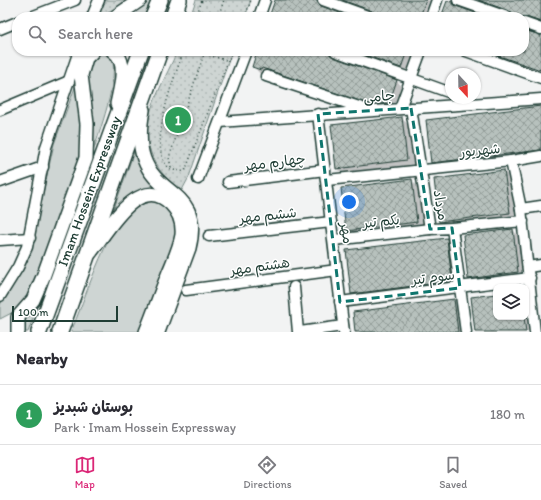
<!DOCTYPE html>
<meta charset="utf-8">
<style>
body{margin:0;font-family:Itim,"Playpen Sans Arabic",sans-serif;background:#f7f7f7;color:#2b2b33}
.controls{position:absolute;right:12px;bottom:12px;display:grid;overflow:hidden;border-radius:8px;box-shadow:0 1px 3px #0004}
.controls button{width:36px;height:36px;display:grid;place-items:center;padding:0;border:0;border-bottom:1px solid #e1e1e2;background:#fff;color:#2b2b33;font:20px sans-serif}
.compass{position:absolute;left:445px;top:68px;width:36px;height:36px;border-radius:50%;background:#fff;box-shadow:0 1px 3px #0004;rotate:158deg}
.scale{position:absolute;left:12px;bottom:10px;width:106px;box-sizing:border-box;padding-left:4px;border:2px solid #1f3d34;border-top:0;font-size:11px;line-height:14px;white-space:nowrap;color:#1f3d34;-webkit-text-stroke:3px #fff;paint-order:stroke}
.you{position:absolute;left:349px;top:202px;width:14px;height:14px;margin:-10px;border:3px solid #fff;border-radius:50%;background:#1a73e8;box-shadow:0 0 0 6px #1a73e833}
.badge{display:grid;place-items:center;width:26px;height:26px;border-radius:50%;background:#db2777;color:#fff;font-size:13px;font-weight:700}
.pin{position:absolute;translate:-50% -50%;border:2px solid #fff;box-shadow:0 1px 4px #0006}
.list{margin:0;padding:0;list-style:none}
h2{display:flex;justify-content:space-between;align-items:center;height:52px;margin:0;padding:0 16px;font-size:17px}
h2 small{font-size:13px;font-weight:400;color:#7c7c81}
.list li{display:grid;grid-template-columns:26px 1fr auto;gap:12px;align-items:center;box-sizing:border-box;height:60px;padding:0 16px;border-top:1px solid #e1e1e2}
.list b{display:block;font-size:15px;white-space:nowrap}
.list p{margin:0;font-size:13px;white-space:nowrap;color:#7c7c81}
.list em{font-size:13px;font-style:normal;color:#7c7c81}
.icon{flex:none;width:22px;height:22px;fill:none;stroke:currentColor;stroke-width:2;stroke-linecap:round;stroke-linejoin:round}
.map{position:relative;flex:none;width:541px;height:332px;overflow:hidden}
.search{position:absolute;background:#fff;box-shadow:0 1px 3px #0004;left:12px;right:12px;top:12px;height:44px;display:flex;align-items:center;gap:10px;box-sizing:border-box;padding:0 14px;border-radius:16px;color:#7c7c81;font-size:15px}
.sheet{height:112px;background:#fff}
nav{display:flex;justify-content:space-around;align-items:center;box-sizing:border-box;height:56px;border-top:1px solid #e1e1e2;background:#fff;font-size:11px;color:#7c7c81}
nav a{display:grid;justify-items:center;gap:2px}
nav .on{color:#db2777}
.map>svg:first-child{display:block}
</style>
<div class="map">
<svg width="541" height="332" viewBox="0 0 541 332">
<defs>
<pattern id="park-dots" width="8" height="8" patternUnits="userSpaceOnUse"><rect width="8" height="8" fill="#ced5d3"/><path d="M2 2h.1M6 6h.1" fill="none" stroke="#b0b8b6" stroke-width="1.8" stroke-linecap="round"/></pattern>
<pattern id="building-cross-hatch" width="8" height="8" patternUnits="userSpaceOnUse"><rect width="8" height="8" fill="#b7c1bd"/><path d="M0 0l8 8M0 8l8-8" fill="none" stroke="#949e9a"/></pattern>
</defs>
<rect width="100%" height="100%" fill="#f2f3f3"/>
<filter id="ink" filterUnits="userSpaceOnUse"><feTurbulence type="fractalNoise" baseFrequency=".025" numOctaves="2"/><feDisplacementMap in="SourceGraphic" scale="8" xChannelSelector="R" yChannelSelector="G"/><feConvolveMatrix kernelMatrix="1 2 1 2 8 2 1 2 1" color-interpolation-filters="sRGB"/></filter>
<g filter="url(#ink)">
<g fill="#ced5d3" stroke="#768984">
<path d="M148,0H153L146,17H122Z"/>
<path d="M104,53L111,56C121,76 98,135 91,158L85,80L91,60L99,54Z"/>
<path d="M77,82L84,136L75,176L38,282L21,308L0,319V305L29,255L54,144Z"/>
<path d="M136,146L161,189L111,217Z"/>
<path d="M149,201C161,202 175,211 176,225C179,246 148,310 139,332H71C84,301 106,231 129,210C134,206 143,203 149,201Z"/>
<path d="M42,293L28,332H21V317Z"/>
</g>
<g fill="url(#park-dots)" stroke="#768984">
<path d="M102,0H133L107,17H96Z"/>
<path d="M196,0H251L245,17H190Z"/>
<path d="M177,51H232L189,177L182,190C167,180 157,170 151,153C149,147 146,141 146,135C145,112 168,74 177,51Z"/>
</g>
<g fill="#0003">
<path d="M276,0H438L432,17H374L332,2L326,8L348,17H270Z"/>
<path d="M448,0H541V28L533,25L526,31L541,36V76L467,51H524V17H511L467,2L460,9L484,17H443Z"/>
<path d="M258,51H420L411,77L343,54L338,58V60L397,81L406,91L399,112L381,114L262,76L253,66Z"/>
<path d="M541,107V160L442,172L432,162Z"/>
<path d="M401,118L411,127L416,169L347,178L337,168Z"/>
<path d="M504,171L513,180L518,222L449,231L440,221Z"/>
<path d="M411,180L421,190L426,231L357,240L347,231Z"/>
<path d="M513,230L522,240L527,282L478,288L469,278Z"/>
<path d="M446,239L456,248L461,290L362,303L352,293Z"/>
<path d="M496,295V317H526V297L534,332H476Z"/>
<path d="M453,300L463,310L466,332H356Z"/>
</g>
<g fill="url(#building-cross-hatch)" stroke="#1f3d34">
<path d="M275,0H317L321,6L351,17H269Z"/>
<path d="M342,0H426L420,17H390L384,15L383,17H376L372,11Z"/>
<path d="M478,0H541V22L526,17H513L509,11Z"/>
<path d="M447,1L452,2L456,6L487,17H441Z"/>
<path d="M524,30L541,35V70L487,52L524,51Z"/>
<path d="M257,51H329L333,57L397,80L389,103L371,105L262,68L261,70L252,67Z"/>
<path d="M354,51H407L401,68Z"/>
<path d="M541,106V150L431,163L426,120Z"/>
<path d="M402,117L407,160L336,169L331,125Z"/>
<path d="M504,170L510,213L439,222L434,179Z"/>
<path d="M412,179L417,222L346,231L341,188Z"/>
<path d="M513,229L518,272L468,279L463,235Z"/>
<path d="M447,238L452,281L351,294L346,250Z"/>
<path d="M496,294V317H524L526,332H475L471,297Z"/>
<path d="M454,299L458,332H355L353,312Z"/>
</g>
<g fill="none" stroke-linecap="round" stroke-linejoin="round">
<defs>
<g id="minor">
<path d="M323,0L370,17"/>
<path d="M458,0L507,17"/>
<path d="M31,17L75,0"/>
<path d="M92,17L99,0"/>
<path d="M259,17L265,0"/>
<path d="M431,17L437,0"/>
<path d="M524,23L541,29"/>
<path d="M0,29L17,22"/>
<path d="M335,51L451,93"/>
<path d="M466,51L541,78"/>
<path d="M266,76L365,109"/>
<path d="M400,108L421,51"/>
<path d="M411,108L430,229L452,228L466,332"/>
<path d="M0,110L69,81"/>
<path d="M318,114L344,332"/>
<path d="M220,122L541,99"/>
<path d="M511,161L541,156"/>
<path d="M198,179L246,51"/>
<path d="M327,180L511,161L521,209L535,332"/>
<path d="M0,182L43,167"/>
<path d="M228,182L325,170"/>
<path d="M521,209L541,206"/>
<path d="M452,228L523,221"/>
<path d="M209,236L331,222"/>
<path d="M0,240L30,238"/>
<path d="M334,240L430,229"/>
<path d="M528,267L541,265"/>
<path d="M294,287L298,332"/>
<path d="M186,290L337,270"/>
<path d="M0,296L18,267L27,247L46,147L79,51"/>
<path d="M340,302L530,278"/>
<path d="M300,332L343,326"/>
</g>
<g id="major">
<path d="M115,17L140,0"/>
<path d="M113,51C129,61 120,89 117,104"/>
<path d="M143,110C140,126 138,143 144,159C158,198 203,191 189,248L158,332"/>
<path d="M90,253C107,232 139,171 171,204C179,212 183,223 182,235C180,247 174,260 169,272C161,292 154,312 146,332"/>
<path d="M18,332V317L33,300L43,277L86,158L87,124L81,75L86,58L93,51"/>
</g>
<g id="highway">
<path d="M153,17L160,0"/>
<path d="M173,17L179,0"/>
<path d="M39,332L141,51"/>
<path d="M60,332L160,51"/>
</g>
</defs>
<use href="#minor" stroke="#1f3d34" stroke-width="13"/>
<use href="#major" stroke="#1f3d34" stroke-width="16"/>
<use href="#highway" stroke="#1f3d34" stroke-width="18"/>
<g stroke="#1f3d34" stroke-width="1.5" stroke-dasharray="1 3" stroke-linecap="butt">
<path d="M196,17L202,0"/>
<path d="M218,17L224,0"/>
<path d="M245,17L251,0"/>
<path d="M184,51C176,72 134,176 185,171L232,51"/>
<path d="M194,51L229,61"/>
<path d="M171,167L169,158L205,51"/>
</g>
<use href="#minor" stroke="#fff" stroke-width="10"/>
<use href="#major" stroke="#fff" stroke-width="13"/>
<use href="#highway" stroke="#fff" stroke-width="15"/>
</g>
</g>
<path fill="none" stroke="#0f766e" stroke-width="3" stroke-dasharray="8 5" stroke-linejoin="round" d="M411,108L430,229L452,228L460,288L340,302L318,114Z"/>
<g text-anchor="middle" stroke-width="3" stroke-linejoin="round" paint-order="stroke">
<g font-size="14" fill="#1f3d34" stroke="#fff">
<text transform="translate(379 96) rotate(-4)" y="5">جامی</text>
<text transform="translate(480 150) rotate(-6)" y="5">شهریور</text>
<text transform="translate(275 162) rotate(-7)" y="5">چهارم مهر</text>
<text transform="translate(89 191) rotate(-70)" y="5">Imam Hossein Expressway</text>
<text transform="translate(441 205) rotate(80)" y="5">مرداد</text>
<text transform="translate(268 215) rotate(-6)" y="5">ششم مهر</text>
<text transform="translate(381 221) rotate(-6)" y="5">یکم تیر</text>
<text transform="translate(347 233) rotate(82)" y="5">مهر</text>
<text transform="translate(260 266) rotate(-8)" y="5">هشتم مهر</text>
<text transform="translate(433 277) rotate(-7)" y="5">سوم تیر</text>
</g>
</g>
</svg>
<div class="controls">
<button><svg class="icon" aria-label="layers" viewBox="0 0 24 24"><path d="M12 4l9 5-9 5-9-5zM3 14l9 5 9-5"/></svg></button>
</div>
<svg class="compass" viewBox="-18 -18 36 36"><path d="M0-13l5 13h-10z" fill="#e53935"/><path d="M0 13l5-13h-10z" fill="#7c7c81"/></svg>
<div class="scale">100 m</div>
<div class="you"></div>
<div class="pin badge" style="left:178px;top:120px;background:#2e9e5b">1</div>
<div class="search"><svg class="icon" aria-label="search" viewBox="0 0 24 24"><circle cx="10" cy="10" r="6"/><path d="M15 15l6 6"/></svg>Search here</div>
</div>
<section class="sheet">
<h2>Nearby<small></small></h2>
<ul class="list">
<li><span class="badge" style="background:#2e9e5b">1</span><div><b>بوستان شبدیز</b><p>Park · Imam Hossein Expressway</p></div><em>180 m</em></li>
</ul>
</section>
<nav>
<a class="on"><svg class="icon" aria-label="map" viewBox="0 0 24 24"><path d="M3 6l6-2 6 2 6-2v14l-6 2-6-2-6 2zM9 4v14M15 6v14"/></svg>Map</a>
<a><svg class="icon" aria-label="directions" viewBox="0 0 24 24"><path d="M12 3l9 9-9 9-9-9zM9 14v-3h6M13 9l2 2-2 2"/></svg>Directions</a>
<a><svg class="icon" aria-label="saved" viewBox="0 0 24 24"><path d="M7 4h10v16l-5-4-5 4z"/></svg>Saved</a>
</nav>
